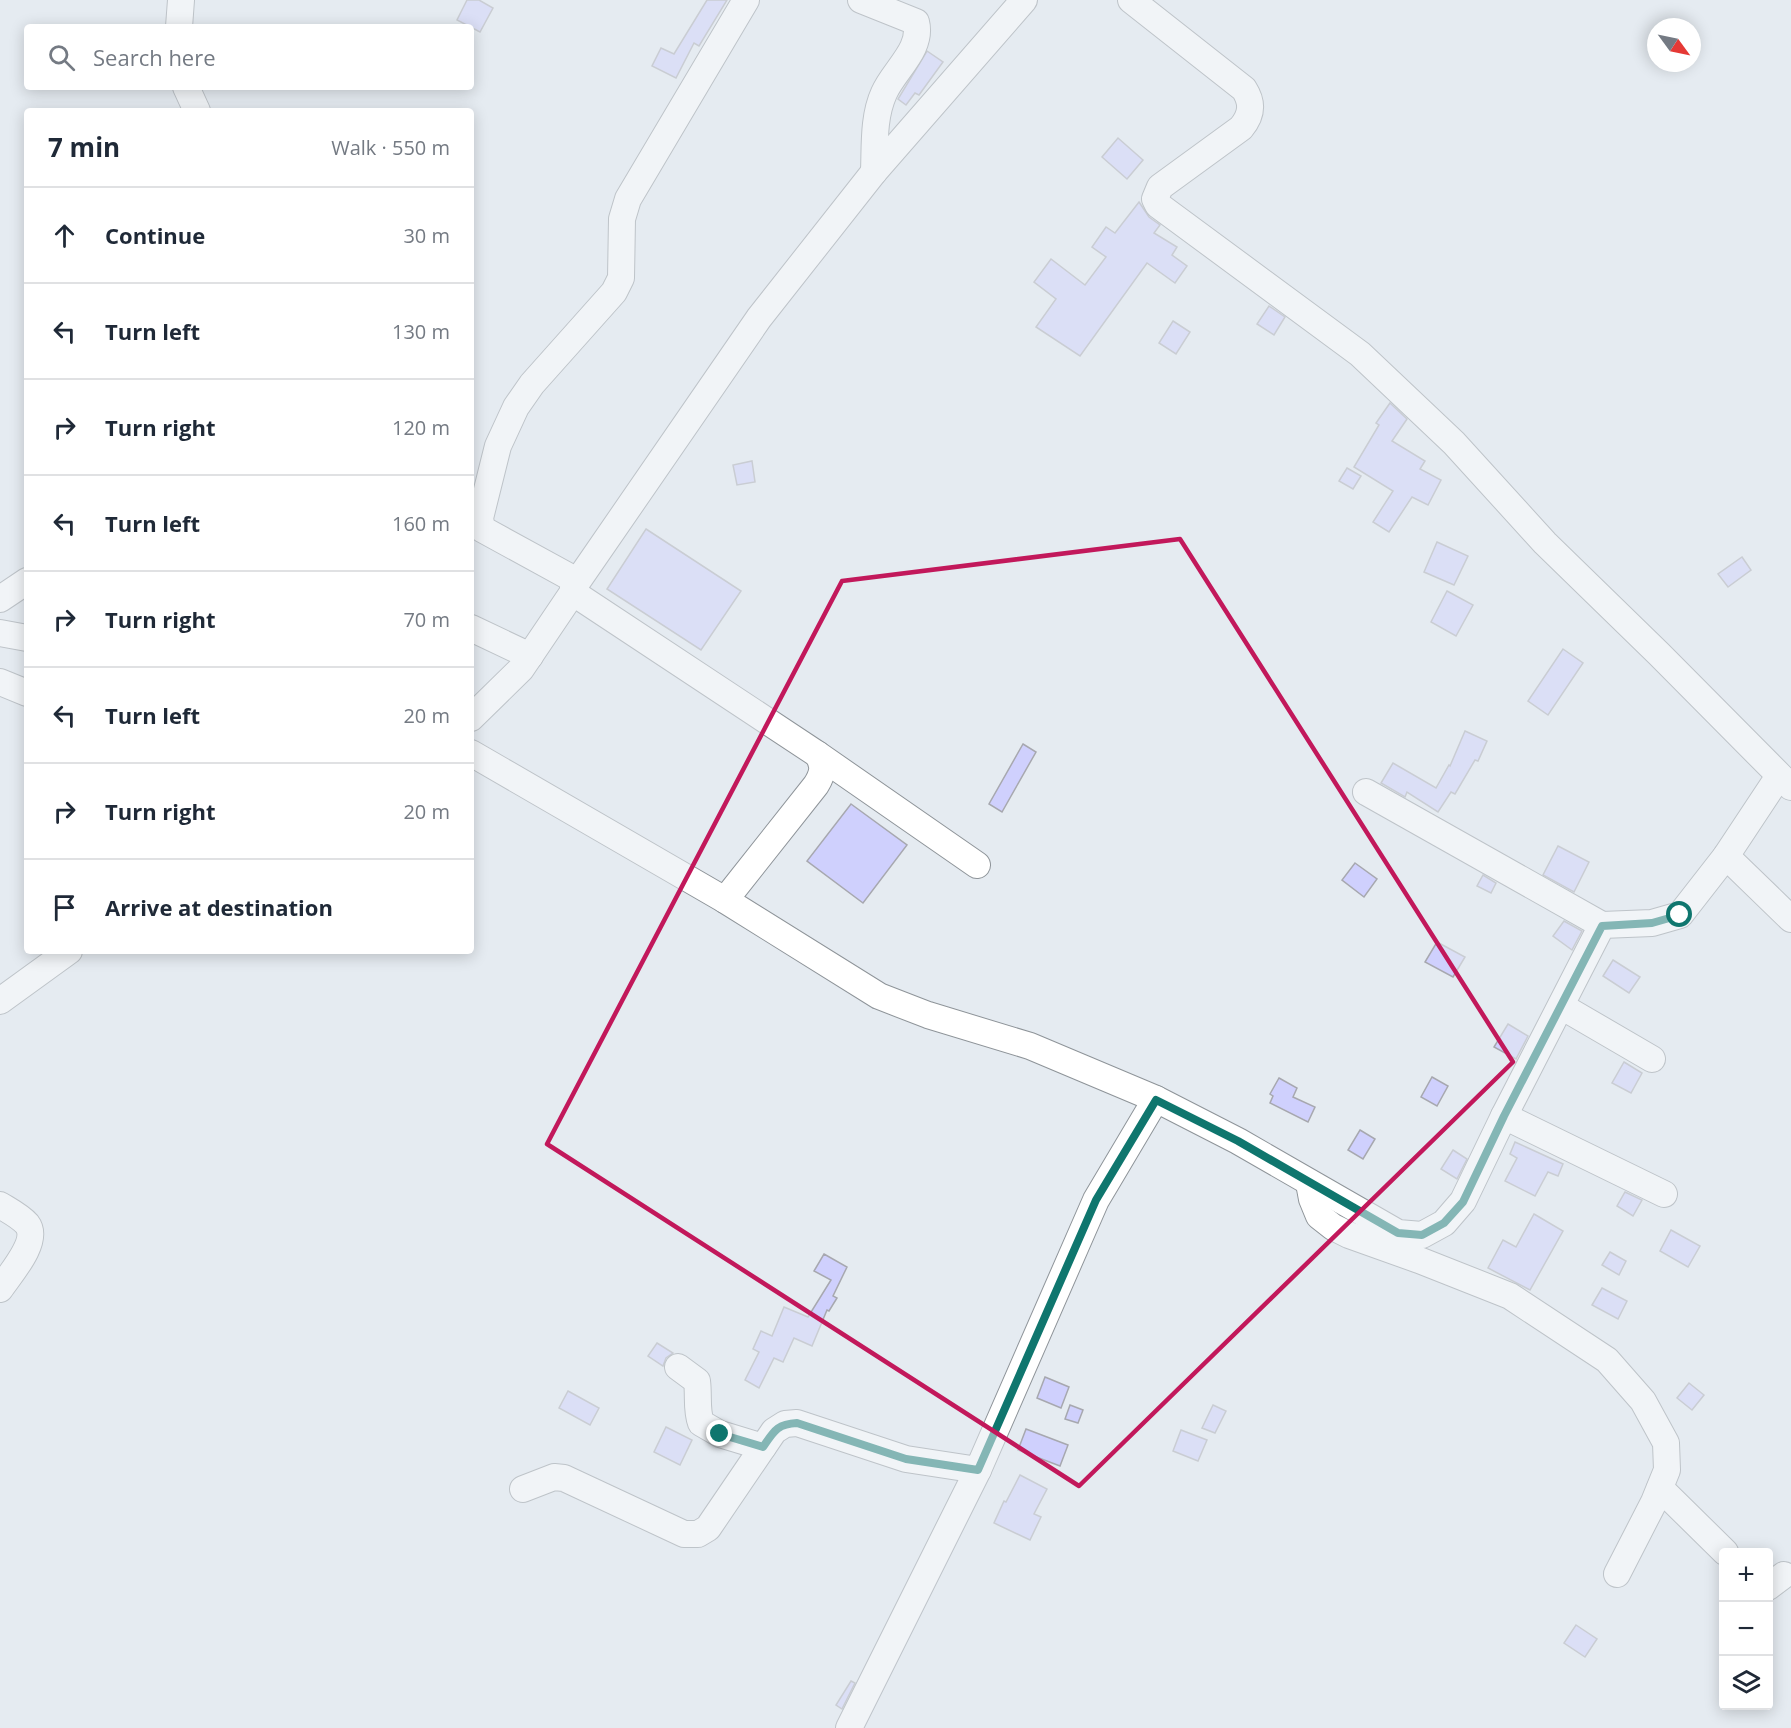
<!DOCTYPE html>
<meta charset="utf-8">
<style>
body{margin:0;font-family:"Open Sans",sans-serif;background:#f6f6f7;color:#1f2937}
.controls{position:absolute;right:18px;bottom:18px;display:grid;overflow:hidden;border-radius:6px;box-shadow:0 3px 15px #0003}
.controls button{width:54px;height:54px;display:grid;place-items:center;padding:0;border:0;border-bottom:2px solid #e0e1e3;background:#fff;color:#1f2937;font:30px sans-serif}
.compass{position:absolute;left:1647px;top:18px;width:54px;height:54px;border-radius:50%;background:#fff;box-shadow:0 3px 15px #0003;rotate:123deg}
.stop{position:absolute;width:18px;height:18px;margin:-14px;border:4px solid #0f766e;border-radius:50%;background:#fff}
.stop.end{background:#0f766e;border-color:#fff;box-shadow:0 2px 6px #0008}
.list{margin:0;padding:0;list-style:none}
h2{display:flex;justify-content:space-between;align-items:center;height:78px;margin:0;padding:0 24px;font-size:26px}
h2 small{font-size:20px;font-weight:400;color:#747a83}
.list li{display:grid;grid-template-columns:39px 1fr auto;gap:18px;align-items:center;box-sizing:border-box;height:96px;padding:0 24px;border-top:2px solid #e0e1e3}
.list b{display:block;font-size:22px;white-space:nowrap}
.list em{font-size:20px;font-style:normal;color:#747a83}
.icon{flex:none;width:33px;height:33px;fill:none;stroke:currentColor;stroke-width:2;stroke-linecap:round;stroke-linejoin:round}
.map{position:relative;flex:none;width:1791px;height:1728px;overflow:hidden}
.search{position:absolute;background:#fff;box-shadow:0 3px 15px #0003;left:24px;top:24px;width:450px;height:66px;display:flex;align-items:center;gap:15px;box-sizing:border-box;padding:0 21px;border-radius:6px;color:#747a83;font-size:22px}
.panel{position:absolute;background:#fff;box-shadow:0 3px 15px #0003;left:24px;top:108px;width:450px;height:846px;border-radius:6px}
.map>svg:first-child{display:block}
</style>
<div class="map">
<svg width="1791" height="1728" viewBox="0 0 1791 1728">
<rect width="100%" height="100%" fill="#e5ebf1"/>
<g fill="#cfd0fd" stroke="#a7a8af" stroke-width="1.5">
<path d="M467,0H479L493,8L480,32L457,20Z"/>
<path d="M707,0H727L699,46L694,43L676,78L652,66L661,48L674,54Z"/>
<path d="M927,51L943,62L919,95L915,93L906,105L898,99Z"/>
<path d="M1118,138L1143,160L1127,179L1102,157Z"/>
<path d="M1139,202L1149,217L1160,225L1154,233L1177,247L1172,255L1187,266L1175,283L1147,263L1080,356L1036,327L1056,299L1034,282L1051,259L1085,285L1106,257L1092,247L1106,227L1115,233Z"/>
<path d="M1269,306L1285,317L1274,335L1257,324Z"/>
<path d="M1173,321L1190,332L1176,354L1159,343Z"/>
<path d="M1390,403L1407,419L1392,441L1425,461L1420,469L1441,480L1428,505L1412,497L1389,532L1373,522L1393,491L1354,467L1379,425L1376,423Z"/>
<path d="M752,461L755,482L737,485L733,465Z"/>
<path d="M1347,468L1361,476L1353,489L1339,481Z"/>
<path d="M646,529L741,591L701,650L607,589Z"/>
<path d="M1437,542L1468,556L1454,585L1424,572Z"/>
<path d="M1742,557L1751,570L1728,587L1718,574Z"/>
<path d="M1447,591L1473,605L1456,636L1431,622Z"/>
<path d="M1563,649L1583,663L1548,715L1528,701Z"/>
<path d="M1465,731L1487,741L1478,761L1475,760L1455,794L1451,792L1438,812L1407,792L1405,797L1381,783L1393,763L1436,788L1449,765L1450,766Z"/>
<path d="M1023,744L1036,752L1002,812L989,804Z"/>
<path d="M851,804L907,845L863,903L807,861Z"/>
<path d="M1558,846L1589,862L1574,892L1543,875Z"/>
<path d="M1355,863L1377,879L1364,897L1342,880Z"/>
<path d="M1483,875L1496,883L1491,893L1477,886Z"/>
<path d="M1564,921L1582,931L1572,950L1553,936Z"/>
<path d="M1437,942L1465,957L1453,977L1425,962Z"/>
<path d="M1613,960L1640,977L1629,993L1603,976Z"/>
<path d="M1508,1024L1528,1036L1516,1059L1494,1047Z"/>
<path d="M1624,1062L1642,1073L1631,1093L1612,1083Z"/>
<path d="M1432,1077L1448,1086L1437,1106L1421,1097Z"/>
<path d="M1279,1078L1297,1088L1293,1097L1315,1107L1308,1122L1270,1103L1273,1096L1270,1094Z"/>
<path d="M1360,1130L1375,1139L1363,1159L1348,1150Z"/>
<path d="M1515,1142L1563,1164L1558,1176L1548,1172L1535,1196L1505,1181L1517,1158L1510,1154Z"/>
<path d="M1453,1150L1467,1159L1457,1179L1441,1169Z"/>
<path d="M1625,1192L1642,1200L1633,1216L1617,1206Z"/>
<path d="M1534,1214L1563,1231L1530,1290L1488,1268L1503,1240L1516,1247Z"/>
<path d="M1671,1230L1700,1246L1688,1267L1660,1251Z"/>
<path d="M1610,1252L1626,1261L1619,1275L1602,1265Z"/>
<path d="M824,1254L847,1267L833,1296L837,1298L829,1311L827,1310L812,1346L794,1338L783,1362L774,1358L759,1388L745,1380L759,1352L753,1349L761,1331L772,1336L784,1307L808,1317L831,1280L814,1271Z"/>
<path d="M1602,1288L1627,1301L1618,1319L1592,1305Z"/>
<path d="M657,1343L673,1353L666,1358L663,1366L648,1356Z"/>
<path d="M1045,1377L1069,1387L1061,1408L1037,1398Z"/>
<path d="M1689,1383L1704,1395L1692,1410L1677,1398Z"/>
<path d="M568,1391L599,1408L590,1425L559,1408Z"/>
<path d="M1070,1405L1083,1410L1078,1423L1065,1419Z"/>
<path d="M1213,1405L1226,1411L1215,1433L1202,1428Z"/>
<path d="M666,1427L692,1440L680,1465L654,1452Z"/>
<path d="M1026,1429L1068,1445L1060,1466L1018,1450Z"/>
<path d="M1181,1430L1207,1440L1198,1461L1173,1451Z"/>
<path d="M1020,1475L1047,1489L1034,1514L1041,1517L1030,1540L994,1523L1004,1501L1006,1502Z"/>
<path d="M1576,1625L1597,1639L1585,1657L1564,1643Z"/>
<path d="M851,1681L855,1683L842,1709L836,1705Z"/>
</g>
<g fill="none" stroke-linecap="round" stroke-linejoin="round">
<defs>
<g id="minor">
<path d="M861,0L916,22C923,49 894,70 884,93C873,117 875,146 874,172"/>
<path d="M1131,0L1244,89C1253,103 1252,115 1241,128L1160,187L1155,199L1158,205L1360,354L1454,443L1545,543L1659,654L1791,787"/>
<path d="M179,27L181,0"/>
<path d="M186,87L197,111"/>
<path d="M577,581L482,529L480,518L498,446L516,407L532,384L614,292L621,278L622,219L628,199L746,0"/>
<path d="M0,599L27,581"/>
<path d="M471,628L530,656"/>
<path d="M0,633L27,638"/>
<path d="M0,682L27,693"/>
<path d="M471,718L521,669L573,592"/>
<path d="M471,753L725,900L879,996L928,1015L1030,1046L1156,1099L1238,1141L1398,1233L1422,1235L1444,1223L1463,1201L1504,1116L1602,925L1652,923L1680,915L1726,856L1779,776"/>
<path d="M817,754L977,865"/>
<path d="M1366,792L1602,925"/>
<path d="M1726,856L1791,919"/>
<path d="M725,900L816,785C823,774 825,765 817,754L575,594L573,588L759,318L874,172L1024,0"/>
<path d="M0,1001L69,951"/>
<path d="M1561,1006L1652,1059"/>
<path d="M1504,1116L1664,1194"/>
<path d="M1309,1183L1312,1199L1319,1216L1333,1227L1349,1235L1419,1260L1510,1296L1607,1360L1643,1401L1666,1443L1667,1470L1654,1502L1617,1574"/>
<path d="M0,1205C8,1210 20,1216 27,1224C40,1241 10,1274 0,1289"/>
<path d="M678,1367L697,1381C699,1396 696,1410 701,1423L720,1434L763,1447"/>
<path d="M1660,1488L1725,1552"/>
<path d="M523,1489L554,1477L564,1478L684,1534H698L708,1528L774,1431L785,1424L797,1423L906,1459L978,1470"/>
<path d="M1768,1587L1784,1575"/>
<path d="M849,1728L978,1470L1096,1200L1156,1099"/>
</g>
</defs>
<use href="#minor" stroke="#8e9499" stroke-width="28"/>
<use href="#minor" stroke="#fff" stroke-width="26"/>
</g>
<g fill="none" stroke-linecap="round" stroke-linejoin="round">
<path stroke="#0f766e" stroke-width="8" d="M720,1434L763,1447C774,1431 777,1424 797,1423L906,1459L978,1470L1096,1200L1156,1100L1238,1141L1398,1233L1422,1235L1444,1223L1463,1202L1504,1116L1602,926L1652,923L1680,915"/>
</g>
<path d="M0 0H1791V1728H0ZM1180,539L1513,1062L1079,1486L547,1144L842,581Z" fill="#e5ebf1" fill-opacity=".55" fill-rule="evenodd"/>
<path fill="none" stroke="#c2185b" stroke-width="4.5" stroke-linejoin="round" d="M1180,539L1513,1062L1079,1486L547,1144L842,581Z"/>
</svg>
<div class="controls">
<button>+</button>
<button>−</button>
<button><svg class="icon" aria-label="layers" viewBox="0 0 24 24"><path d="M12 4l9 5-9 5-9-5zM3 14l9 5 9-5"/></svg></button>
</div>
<svg class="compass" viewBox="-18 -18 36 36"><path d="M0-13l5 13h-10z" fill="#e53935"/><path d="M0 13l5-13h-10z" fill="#747a83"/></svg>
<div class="stop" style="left:1680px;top:915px"></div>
<div class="stop end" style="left:720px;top:1434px"></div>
<div class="search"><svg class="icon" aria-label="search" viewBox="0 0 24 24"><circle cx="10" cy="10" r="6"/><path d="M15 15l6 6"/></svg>Search here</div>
<section class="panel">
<h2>7 min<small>Walk · 550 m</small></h2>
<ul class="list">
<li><svg class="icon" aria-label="ahead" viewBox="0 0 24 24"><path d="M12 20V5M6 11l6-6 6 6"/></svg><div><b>Continue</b></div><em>30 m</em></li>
<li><svg class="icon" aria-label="left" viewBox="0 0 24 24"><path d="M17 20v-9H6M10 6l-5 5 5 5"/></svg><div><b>Turn left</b></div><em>130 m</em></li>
<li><svg class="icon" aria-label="right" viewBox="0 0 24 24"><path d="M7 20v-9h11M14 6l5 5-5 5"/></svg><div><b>Turn right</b></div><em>120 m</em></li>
<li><svg class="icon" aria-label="left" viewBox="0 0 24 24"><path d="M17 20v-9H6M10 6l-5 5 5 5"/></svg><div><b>Turn left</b></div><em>160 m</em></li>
<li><svg class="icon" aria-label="right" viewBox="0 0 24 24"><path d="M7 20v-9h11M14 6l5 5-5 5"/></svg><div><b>Turn right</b></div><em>70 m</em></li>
<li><svg class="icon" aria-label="left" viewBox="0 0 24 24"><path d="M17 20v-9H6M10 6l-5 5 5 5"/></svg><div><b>Turn left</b></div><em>20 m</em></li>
<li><svg class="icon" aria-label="right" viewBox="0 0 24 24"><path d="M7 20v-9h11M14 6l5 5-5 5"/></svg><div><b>Turn right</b></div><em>20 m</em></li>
<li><svg class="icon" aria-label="arrive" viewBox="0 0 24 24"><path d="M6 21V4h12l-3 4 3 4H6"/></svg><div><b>Arrive at destination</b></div></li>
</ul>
</section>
</div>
